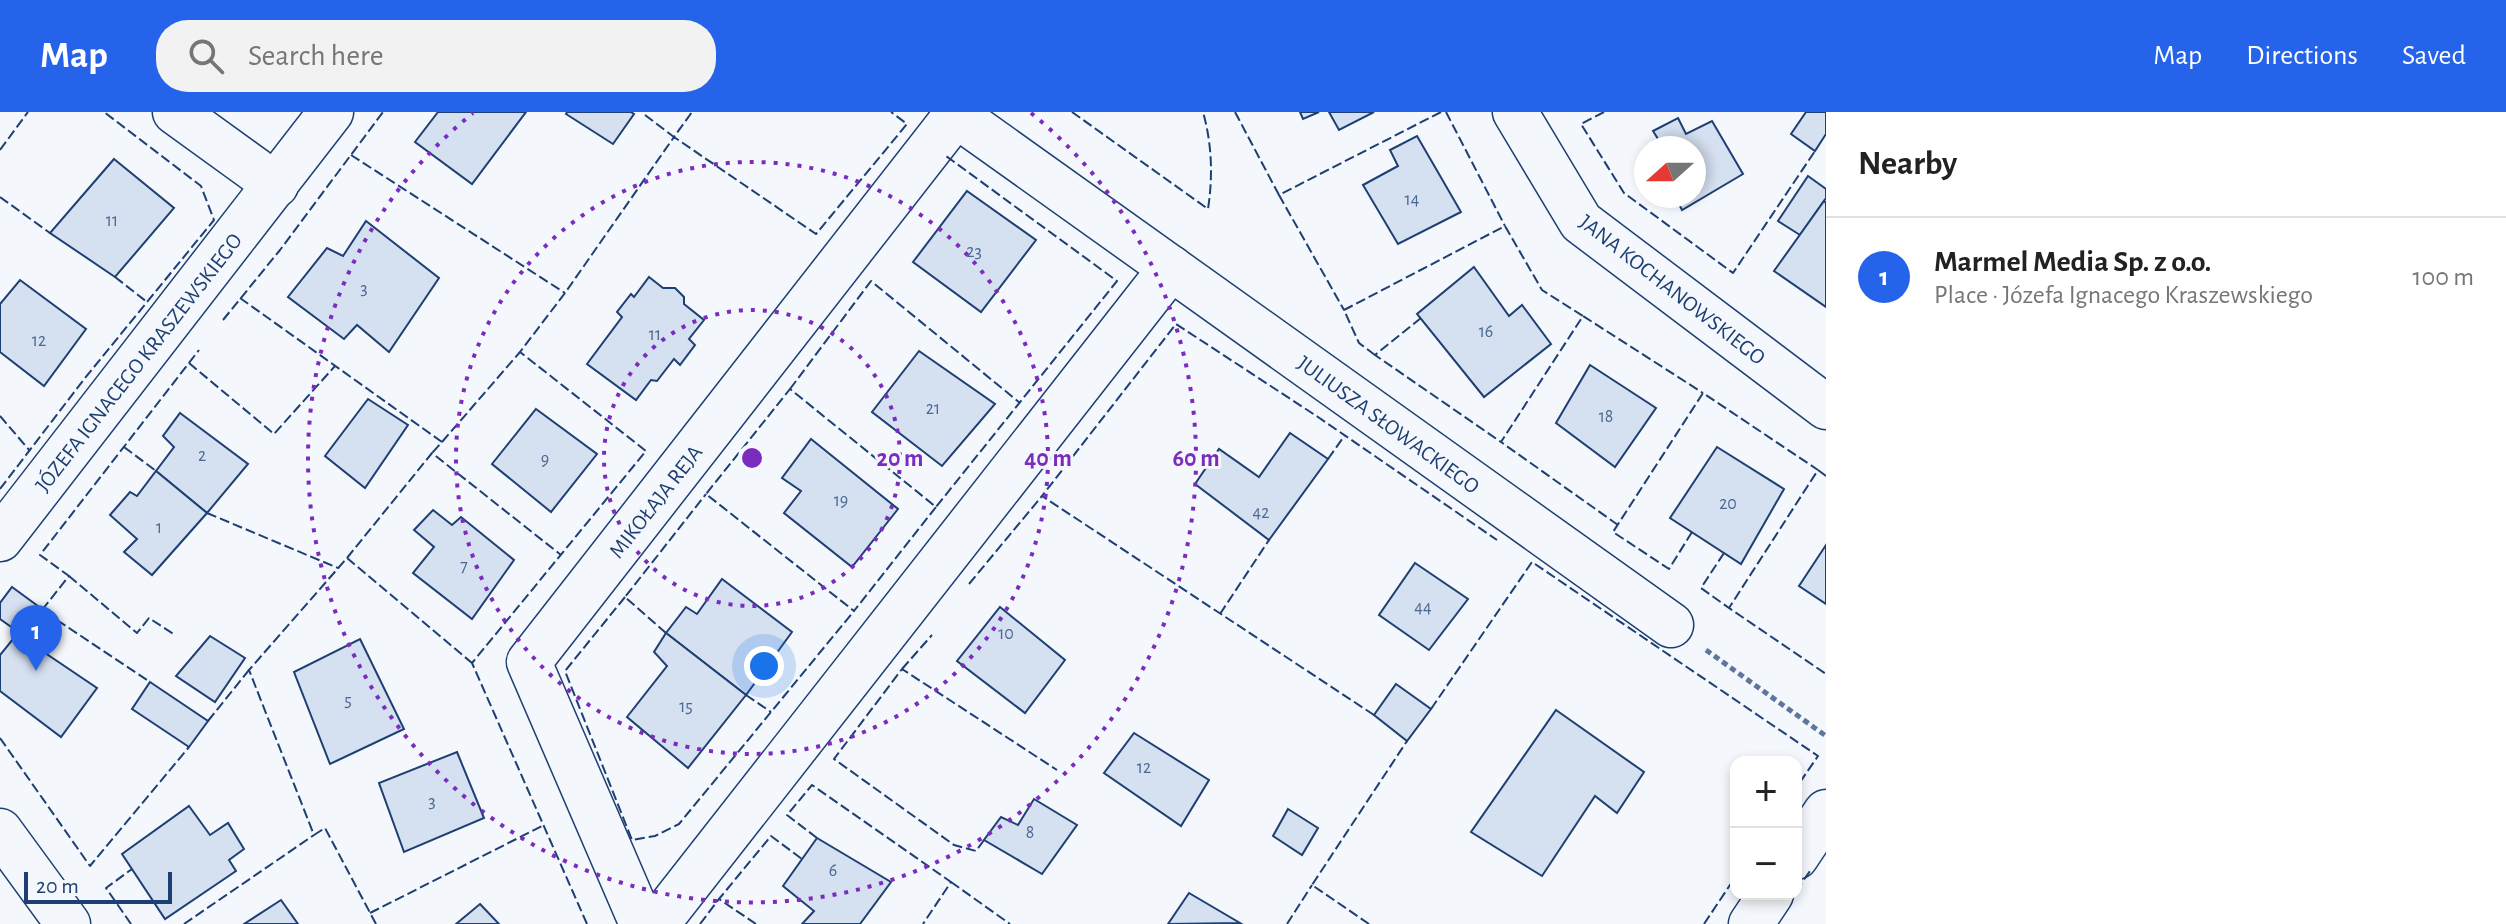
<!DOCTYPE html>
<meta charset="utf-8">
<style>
body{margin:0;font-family:"Alegreya Sans",sans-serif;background:#f2f2f2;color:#222}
.controls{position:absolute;right:24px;bottom:24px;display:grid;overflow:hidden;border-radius:16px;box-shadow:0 4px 12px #0003}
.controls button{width:72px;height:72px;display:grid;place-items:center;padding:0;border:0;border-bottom:2px solid #e0e0e0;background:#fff;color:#222;font:40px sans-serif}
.compass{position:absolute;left:1634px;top:24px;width:72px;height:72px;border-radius:50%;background:#fff;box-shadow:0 4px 12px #0003;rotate:249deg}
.scale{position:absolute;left:24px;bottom:20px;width:148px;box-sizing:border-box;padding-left:8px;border:4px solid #1d3f73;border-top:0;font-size:22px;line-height:28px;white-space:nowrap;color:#1d3f73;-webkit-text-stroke:6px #f4f7fb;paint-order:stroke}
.you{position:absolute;left:764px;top:554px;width:28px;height:28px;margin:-20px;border:6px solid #fff;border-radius:50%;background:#1a73e8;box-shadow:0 0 0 12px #1a73e833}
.badge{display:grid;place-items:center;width:52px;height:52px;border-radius:50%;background:#2563eb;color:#fff;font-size:26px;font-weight:700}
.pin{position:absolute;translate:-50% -66px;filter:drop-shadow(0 2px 4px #0008)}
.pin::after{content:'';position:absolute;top:42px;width:28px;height:24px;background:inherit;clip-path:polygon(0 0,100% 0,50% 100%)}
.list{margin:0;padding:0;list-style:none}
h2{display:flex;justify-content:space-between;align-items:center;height:104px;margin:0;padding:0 32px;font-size:34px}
h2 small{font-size:26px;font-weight:400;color:#767676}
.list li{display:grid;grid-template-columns:52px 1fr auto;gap:24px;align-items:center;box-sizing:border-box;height:120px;padding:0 32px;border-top:2px solid #e0e0e0}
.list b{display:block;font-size:30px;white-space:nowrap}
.list p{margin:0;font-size:26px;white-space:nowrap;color:#767676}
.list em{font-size:26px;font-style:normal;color:#767676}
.icon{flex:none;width:44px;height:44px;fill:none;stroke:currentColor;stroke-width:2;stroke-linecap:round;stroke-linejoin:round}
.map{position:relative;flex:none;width:1826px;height:812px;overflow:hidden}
header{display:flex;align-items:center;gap:48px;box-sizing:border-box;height:112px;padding:0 40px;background:#2563eb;color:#fff}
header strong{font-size:38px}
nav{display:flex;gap:44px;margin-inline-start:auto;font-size:28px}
.search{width:560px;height:72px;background:#f2f2f2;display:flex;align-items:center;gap:20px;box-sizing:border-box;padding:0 28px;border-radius:32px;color:#767676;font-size:30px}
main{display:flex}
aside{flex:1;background:#fff}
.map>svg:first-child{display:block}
</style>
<header>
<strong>Map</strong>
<div class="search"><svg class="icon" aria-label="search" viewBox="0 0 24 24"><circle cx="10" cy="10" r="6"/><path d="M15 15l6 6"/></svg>Search here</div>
<nav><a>Map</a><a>Directions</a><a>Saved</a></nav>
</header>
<main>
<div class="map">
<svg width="1826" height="812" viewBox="0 0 1826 812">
<rect width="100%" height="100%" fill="#f4f7fb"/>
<g fill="#d5e0f0" stroke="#1d3f73" stroke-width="2">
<path d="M438,0H526L472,72L415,30Z"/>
<path d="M567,0H631L634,2L613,32L566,2Z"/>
<path d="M1300,0H1319L1303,7Z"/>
<path d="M1329,0H1374L1339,18Z"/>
<path d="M1806,0H1826V22L1815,39L1791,22Z"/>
<path d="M1678,6L1686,22L1712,9L1743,62L1682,98L1675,84H1694V36H1660L1663,35L1653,19Z"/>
<path d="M1417,24L1461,100L1398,132L1363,73L1398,54L1390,38Z"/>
<path d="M114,47L174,96L115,165L50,121Z"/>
<path d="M1808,64L1826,77V86L1800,123L1778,109Z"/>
<path d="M967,79L1036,128L981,200L913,150Z"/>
<path d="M1824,89L1826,91V195L1774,159Z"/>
<path d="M366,109L439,166L389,240L357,213L344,227L288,185L327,136L343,144Z"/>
<path d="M1474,155L1509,204L1522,193L1551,232L1484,285L1417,202Z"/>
<path d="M649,165L663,176H675L684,185V192L704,208L689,227L695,233L680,253L674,247L657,269L651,268L636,288L587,252L622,205L617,200L631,182L634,185Z"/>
<path d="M20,168L86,217L44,274L0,240V192Z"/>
<path d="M919,239L995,292L942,354L872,300Z"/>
<path d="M1590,253L1656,296L1615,355L1556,311Z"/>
<path d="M368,287L408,313L365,376L325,344Z"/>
<path d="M536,297L597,342L551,400L492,352Z"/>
<path d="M180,301L248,352L207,401L156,359L174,335L163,324Z"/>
<path d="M1290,321L1328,347L1269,428L1195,372L1219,337L1259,365Z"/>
<path d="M811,327L898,397L852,455L784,401L801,379L782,366Z"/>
<path d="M1717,335L1784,377L1741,452L1670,406Z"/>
<path d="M156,359L207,401L152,463L124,440L137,427L110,403L130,380L137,384Z"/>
<path d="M433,398L452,413L461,405L514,448L472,507L413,461L434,435L414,418Z"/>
<path d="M1826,433V492L1799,474Z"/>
<path d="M1415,451L1468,487L1429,538L1379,503Z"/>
<path d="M722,467L792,520L746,583L666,521L686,495L697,502Z"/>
<path d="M12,475L57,508L38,534L0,507V491Z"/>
<path d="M1000,495L1065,548L1025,601L957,549Z"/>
<path d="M666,521L746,583L688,656L627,605L667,554L654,540Z"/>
<path d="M17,522L97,576L61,625L0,579V543Z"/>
<path d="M210,524L245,546L215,590L176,564Z"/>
<path d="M360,527L404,617L330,652L294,560Z"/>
<path d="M150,570L208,609L189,635L132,597Z"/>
<path d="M1396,572L1431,597L1407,629L1374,603Z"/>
<path d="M1556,598L1644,660L1617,701L1595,684L1542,764L1471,720Z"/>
<path d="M1134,621L1209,668L1181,714L1104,661Z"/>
<path d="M457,640L484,706L404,740L379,671Z"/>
<path d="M1034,687L1077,713L1042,762L984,728L1001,705L1018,713Z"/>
<path d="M189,694L210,723L228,711L244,737L229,748L236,759L165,807L122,742Z"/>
<path d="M1288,697L1318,716L1302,743L1273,724Z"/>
<path d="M817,726L891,770L860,812H802L814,799L783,774Z"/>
<path d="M1189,781L1240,811L1168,812Z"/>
<path d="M281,788L298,812H244Z"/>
<path d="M480,792L499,812H456Z"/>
</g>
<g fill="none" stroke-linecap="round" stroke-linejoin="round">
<defs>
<g id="minor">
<path d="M175,0L276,73"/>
<path d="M952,0L1671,513"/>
<path d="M1515,0L1581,110L1826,295"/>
<path d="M0,427L331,0"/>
<path d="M0,719L68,812"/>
<path d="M1796,745L1826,700"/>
<path d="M642,812L529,550L956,3"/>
<path d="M657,812L1171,156"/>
<path d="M1751,812L1771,782"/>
</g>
</defs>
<use href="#minor" stroke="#1d3f73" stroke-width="47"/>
<path stroke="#5e769c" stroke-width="5" stroke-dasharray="6 4" stroke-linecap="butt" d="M1706,538L1826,624"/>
<use href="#minor" stroke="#f4f7fb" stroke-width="44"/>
<g stroke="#1d3f73" stroke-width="2" stroke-dasharray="10 4" stroke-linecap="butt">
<path d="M1072,0L1208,97C1213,64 1212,32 1203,0"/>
<path d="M1235,0L1279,83L1441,0"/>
<path d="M1446,0L1505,114"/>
<path d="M1604,0L1581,12L1624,81L1733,161L1815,39"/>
<path d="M645,3L674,25L692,0"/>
<path d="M0,38L28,0"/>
<path d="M351,43L565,181"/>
<path d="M1279,83L1344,198"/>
<path d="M0,85L50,121"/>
<path d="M115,165L147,190"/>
<path d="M240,186L442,330L432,341"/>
<path d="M1421,206L1375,243L1501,330"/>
<path d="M223,208L280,138L383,0"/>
<path d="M1375,243L1359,231L1344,198L1505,114L1542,178L1583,204"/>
<path d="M189,251L274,322L335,254"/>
<path d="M790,277L871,169L1020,291"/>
<path d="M0,304L30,339"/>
<path d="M442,330L520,240"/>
<path d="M124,335L156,359"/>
<path d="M1328,347L1345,323"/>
<path d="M1826,364L1818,358L1729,496L1826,562"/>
<path d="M0,377L85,266L214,108L201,74L104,0"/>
<path d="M936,395L854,499L706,382L790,277L936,395L1117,169L946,44L945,46"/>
<path d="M207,401L338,456"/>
<path d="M1618,413L1501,330L1583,204L1703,281"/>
<path d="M1692,420L1669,457L1613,420L1703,281L1818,358"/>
<path d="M1724,441L1701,476L1729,496"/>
<path d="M347,446L432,341L561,443"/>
<path d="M69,464L137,521L149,506L175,523"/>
<path d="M969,472L1042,384"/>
<path d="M625,485L565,559L632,728L655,724L679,712L854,499"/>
<path d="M42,498L69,464L40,443L199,238"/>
<path d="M1220,502L1269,428"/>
<path d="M57,508L150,570"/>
<path d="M666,521L625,485L706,382"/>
<path d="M902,557L932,523"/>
<path d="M746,583L771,600"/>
<path d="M1431,597L1532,450L1818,644L1796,676"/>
<path d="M1374,603L1042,384L1176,212L1318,305L1497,428"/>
<path d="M208,609L249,558"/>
<path d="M0,626L90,754L189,635"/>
<path d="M817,726L787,703L812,673L951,770L923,812"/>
<path d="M984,728L976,739L954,733L834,647L902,557L1057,658"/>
<path d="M951,770L1010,812"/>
<path d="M1796,779L1810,759"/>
<path d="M370,801L544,713"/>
<path d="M131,812L106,776L132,757"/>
<path d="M184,812L314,723"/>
<path d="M376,812L325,716L314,723L249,558L347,446L472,551"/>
<path d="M587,812L472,551L646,339L520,240L565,181L674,25L816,122L907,12L891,0"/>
<path d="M700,812L719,787"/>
<path d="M756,812L719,787L771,724L802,747"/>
<path d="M1287,812L1312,773"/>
<path d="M1369,812L1312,773L1407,629"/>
<path d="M1704,812L1736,764"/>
</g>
</g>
<g fill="none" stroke="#7b2cbf" stroke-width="4" stroke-dasharray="4 8">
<circle cx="752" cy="346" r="148"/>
<circle cx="752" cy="346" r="296"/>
<path d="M1031 1A444 444 0 1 1 473 1"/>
</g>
<g text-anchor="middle" stroke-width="6" stroke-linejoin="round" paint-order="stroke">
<g font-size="18" fill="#4b6792">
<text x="1412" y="93">14</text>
<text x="112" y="114">11</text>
<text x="974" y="145">23</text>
<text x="364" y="182">3</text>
<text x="1486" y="225">16</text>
<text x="655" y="228">11</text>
<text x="39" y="234">12</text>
<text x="933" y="302">21</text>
<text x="1606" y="310">18</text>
<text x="202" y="349">2</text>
<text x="545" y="353">9</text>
<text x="841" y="394">19</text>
<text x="1728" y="397">20</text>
<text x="1261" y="406">42</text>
<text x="159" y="421">1</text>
<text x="464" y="460">7</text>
<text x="1423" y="501">44</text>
<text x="1006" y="527">10</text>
<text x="348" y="594">5</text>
<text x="686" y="600">15</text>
<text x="1144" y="661">12</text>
<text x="432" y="695">3</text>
<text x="1030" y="726">8</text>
<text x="833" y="764">6</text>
</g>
<g font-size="22" fill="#1d3f73" stroke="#f4f7fb">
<text transform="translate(1673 177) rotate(38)" y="8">JANA KOCHANOWSKIEGO</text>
<text transform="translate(138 250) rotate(-52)" y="8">JÓZEFA IGNACEGO KRASZEWSKIEGO</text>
<text transform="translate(1389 312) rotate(36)" y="8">JULIUSZA SŁOWACKIEGO</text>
<text transform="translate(655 389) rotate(-52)" y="8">MIKOŁAJA REJA</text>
</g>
</g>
<circle cx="752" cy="346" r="12" fill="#7b2cbf" stroke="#f4f7fb" stroke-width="4"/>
<g font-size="24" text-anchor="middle" font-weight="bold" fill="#7b2cbf" stroke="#f4f7fb" stroke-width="6" stroke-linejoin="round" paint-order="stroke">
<text x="900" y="354">20 m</text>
<text x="1048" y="354">40 m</text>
<text x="1196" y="354">60 m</text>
</g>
</svg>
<div class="controls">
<button>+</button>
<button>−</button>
</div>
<svg class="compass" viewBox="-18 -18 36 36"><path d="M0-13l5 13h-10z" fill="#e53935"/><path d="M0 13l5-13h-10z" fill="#767676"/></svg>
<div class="scale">20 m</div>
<div class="you"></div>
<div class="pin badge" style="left:36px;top:559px">1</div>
</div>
<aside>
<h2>Nearby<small></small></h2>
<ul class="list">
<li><span class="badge">1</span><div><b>Marmel Media Sp. z o.o.</b><p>Place · Józefa Ignacego Kraszewskiego</p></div><em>100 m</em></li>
</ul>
</aside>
</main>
